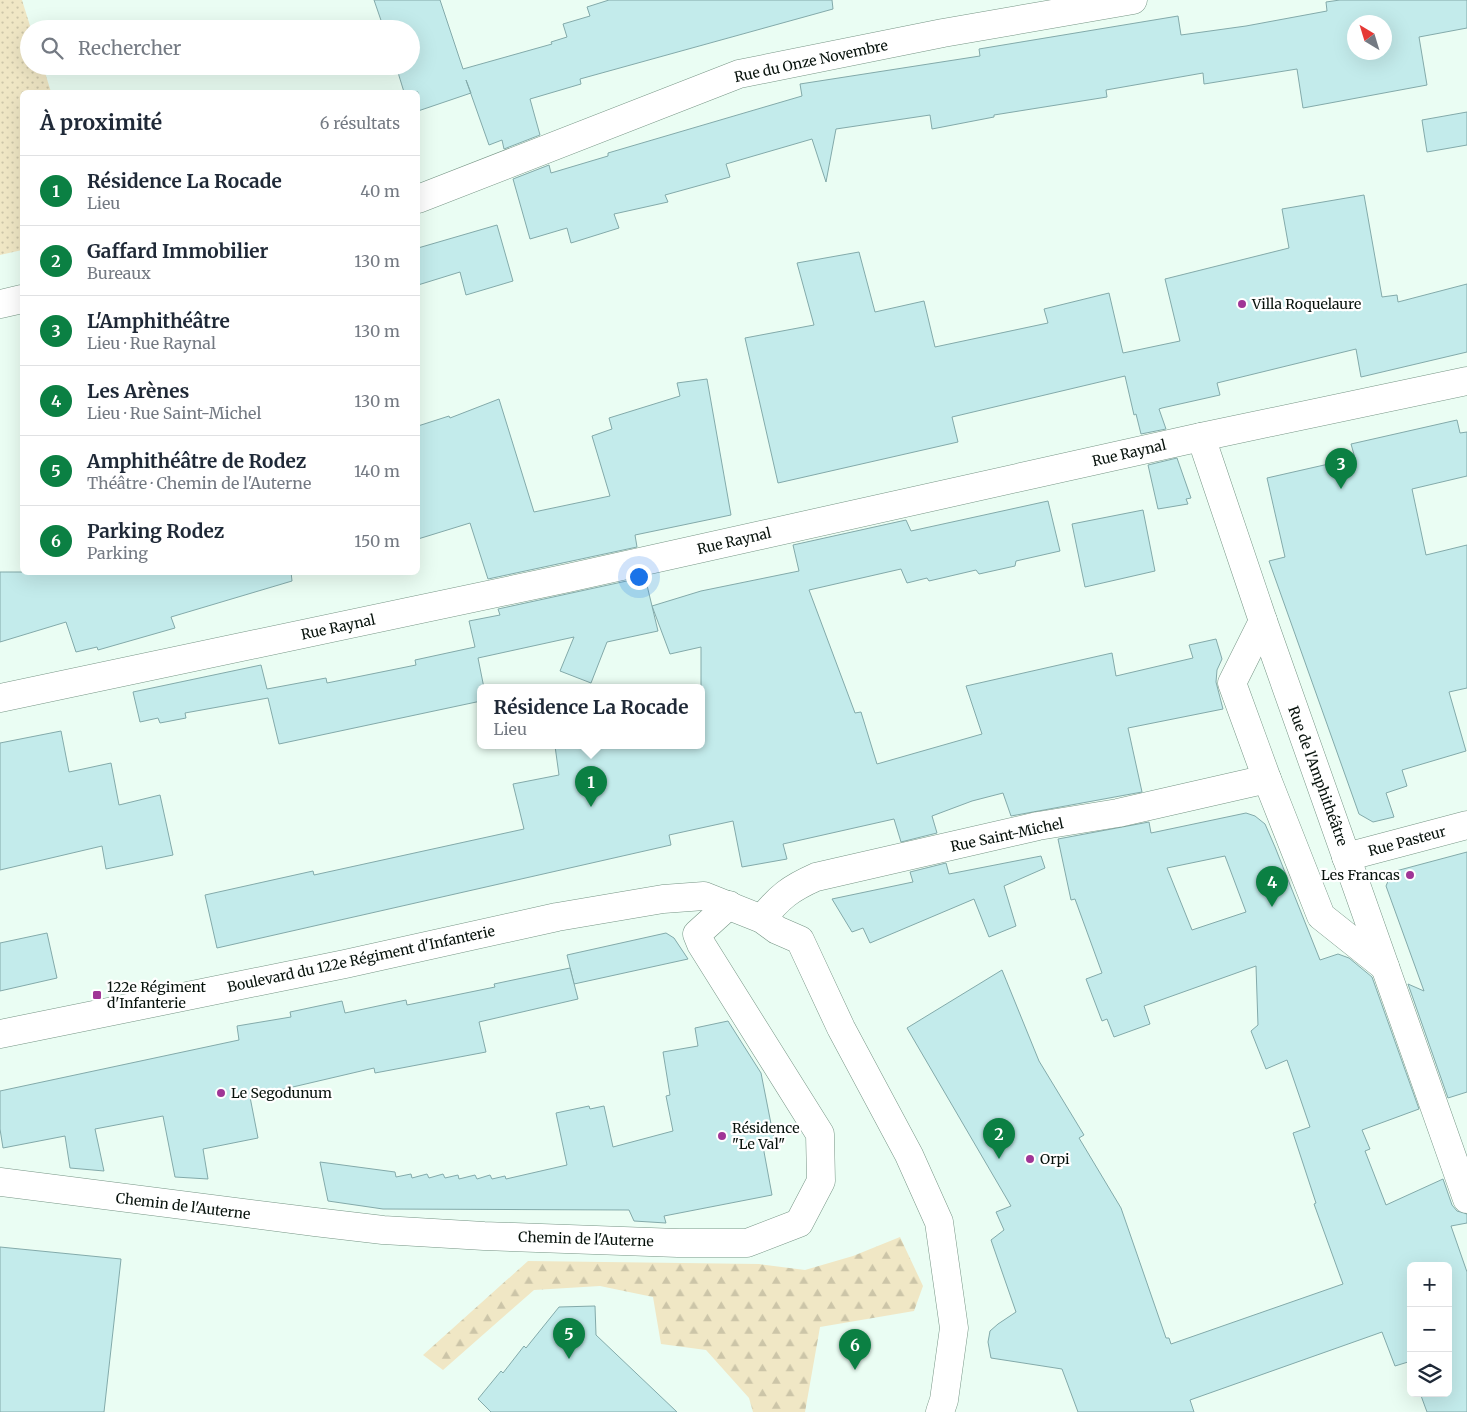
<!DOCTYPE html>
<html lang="fr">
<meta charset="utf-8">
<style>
body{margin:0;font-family:Merriweather,serif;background:#f2f2f3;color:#1f2937}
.controls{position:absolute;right:15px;bottom:15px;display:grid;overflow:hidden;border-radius:8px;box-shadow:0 5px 20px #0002}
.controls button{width:45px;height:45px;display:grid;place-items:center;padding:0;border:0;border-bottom:1px solid #e0e1e3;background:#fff;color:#1f2937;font:25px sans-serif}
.compass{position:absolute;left:1347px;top:15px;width:45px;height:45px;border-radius:50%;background:#fff;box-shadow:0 5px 20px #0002;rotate:322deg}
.you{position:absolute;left:638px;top:576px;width:18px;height:18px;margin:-12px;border:4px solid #fff;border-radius:50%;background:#1a73e8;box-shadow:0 0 0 8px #1a73e833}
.badge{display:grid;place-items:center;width:32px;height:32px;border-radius:50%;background:#0b8043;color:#fff;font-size:16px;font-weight:700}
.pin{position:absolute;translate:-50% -41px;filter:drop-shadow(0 1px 2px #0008)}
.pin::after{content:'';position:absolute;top:26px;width:18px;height:15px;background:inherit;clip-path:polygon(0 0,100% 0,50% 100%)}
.popup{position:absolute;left:477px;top:684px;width:228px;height:65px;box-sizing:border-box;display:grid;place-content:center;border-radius:8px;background:#fff;filter:drop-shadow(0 1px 4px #0005);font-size:16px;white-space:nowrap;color:#747a83}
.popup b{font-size:19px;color:#1f2937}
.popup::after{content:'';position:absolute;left:50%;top:100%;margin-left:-10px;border:10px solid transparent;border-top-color:#fff}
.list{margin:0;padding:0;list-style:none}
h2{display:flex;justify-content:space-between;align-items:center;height:65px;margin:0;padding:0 20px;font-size:21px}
h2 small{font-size:16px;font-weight:400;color:#747a83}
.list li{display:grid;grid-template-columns:32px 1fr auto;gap:15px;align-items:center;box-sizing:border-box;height:70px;padding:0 20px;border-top:1px solid #e0e1e3}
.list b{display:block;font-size:19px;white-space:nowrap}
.list p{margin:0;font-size:16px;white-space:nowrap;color:#747a83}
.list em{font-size:16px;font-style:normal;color:#747a83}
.icon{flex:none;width:28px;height:28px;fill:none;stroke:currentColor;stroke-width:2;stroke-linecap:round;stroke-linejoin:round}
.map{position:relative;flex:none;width:1467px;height:1412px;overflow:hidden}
.search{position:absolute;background:#fff;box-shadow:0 5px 20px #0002;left:20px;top:20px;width:400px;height:55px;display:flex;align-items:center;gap:12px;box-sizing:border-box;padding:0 18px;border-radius:28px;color:#747a83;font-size:19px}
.panel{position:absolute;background:#fff;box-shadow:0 5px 20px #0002;left:20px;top:90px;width:400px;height:485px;border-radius:8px}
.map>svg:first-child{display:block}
</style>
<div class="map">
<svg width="1467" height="1412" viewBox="0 0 1467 1412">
<defs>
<pattern id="green-dots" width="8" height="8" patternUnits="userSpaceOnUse" patternTransform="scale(1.25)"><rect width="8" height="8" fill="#f0e7c5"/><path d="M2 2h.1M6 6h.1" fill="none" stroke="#ccc5a8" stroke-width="1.8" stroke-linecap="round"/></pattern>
<pattern id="forest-firs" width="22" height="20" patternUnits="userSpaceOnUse" patternTransform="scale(1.25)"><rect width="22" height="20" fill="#f0e7c5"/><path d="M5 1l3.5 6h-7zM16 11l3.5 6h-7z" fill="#ccc5a8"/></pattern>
</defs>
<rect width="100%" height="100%" fill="#eafdf3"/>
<path fill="url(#green-dots)" d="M0,0H22L31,29H29V66H43L51,92H22V250L0,255Z"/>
<path fill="url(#forest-firs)" d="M900,1237L923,1286L914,1311L820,1327L805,1412H753L749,1398L706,1350L661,1344L653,1297L600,1286L534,1290L443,1370L423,1355L528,1261L759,1264L805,1270L853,1256Z"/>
<g fill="#c3ebeb" stroke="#83aaaa" fill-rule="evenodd">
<path d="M374,0H440L463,69L552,44L551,42L567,37L563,24L590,16L587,7L609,0H832L833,9L580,79L581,84L530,99L540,135L504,149L502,140L489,145L466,80L471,93L418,111V92H404L396,66H411V29H384Z"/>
<path d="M1340,0H1467V28L1419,37L1427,85L1303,108L1297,69L1204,84L1203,73L1106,90L1107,97L994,115V117L932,129L930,115L836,129L826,182L812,139L726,164L730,177L665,195L668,202L614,214L619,228L571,243L567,228L530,239L513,179L549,165L551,173L608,156V153L802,96L800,84L980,56L979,49L1178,16L1181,35L1246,26L1327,11L1326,2ZM1354,22H1384V52H1354Z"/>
<path d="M1467,112V145L1427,152L1422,120Z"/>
<path d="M1364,195L1382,297L1397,295L1398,302L1467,284V352L1361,377L1356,349L1217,383L1220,395L1162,408L1159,409L1166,429L1141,434L1136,414L1134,415L1125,376L952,417L958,442L778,483L745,338L814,325L797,263L859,252L875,312L924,301L935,347L1048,323L1044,309L1109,293L1123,353L1180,341L1165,279L1289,248L1282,209Z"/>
<path d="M497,225L513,281L466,295L460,272L418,285V248Z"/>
<path d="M707,379L731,515L635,535L637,547L488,579L470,523L418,539V426L449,416L450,418L499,399L534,512L610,496L592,436L612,429L609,418L680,396L677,383Z"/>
<path d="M1457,420L1460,433L1467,432V476L1412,489L1426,555L1467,545V688L1449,692L1466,751L1402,770L1407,786L1386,793L1394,817L1373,822L1359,814L1269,561L1285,557L1267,478L1355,458L1351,444Z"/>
<path d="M1177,458L1191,498L1186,499L1188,504L1158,509L1148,465Z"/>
<path d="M1048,501L1060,551L1016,561L1015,566L979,574L976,570L929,581L927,578L907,583L901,569L809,590L855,713L861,712L877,764L982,734L966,686L1112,653L1116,676L1193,658L1189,645L1216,639L1222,659L1217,670L1216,682L1223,709L1128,728L1142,792L1011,816L1003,793L972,801L932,816L937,833L901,842L894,819L783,844L787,859L742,867L733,821L669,835L671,845L217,948L205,895L313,871L314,875L524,829L513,784L559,775L555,746H701V647L670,654L652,606L701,591L799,571L793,545L906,520L911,531Z"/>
<path d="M1143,510L1155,571L1085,587L1072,524Z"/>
<path d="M0,572H291L292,581L171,617L175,628L98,650L97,647L76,652L66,622L0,642Z"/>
<path d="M645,577L658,631L607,642L591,683L560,671L574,637L478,658L484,688H481V701L279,744L268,698L185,713L186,718L160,723L158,718L140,722L133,692L261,665L267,689L326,678L327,683L416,665L415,660L475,647L469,621L500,615L498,609Z"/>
<path d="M61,731L69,772L111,763L119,805L160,795L173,855L106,869L102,846L0,870V743Z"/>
<path d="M1246,813L1255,816L1265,824L1275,847L1320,960L1338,954L1349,958L1372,977L1419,1109L1362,1130L1370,1149L1365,1151L1386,1205L1443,1179L1452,1205L1457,1211L1467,1214V1223L1451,1226L1467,1272V1412H1427L1420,1393H1448V1266H1411V1370L1408,1362L1395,1366L1382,1332L1190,1400L1194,1412H1078L1062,1369L991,1358L988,1342L990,1331L998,1324L1016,1312L991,1240L1004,1230L996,1212L1011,1206L907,1028L1002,970L1039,1061L1084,1135L1079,1138L1121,1208L1166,1338H1169L1171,1344L1343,1284L1314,1204L1316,1203L1293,1133L1310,1127L1287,1060L1266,1069L1251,1031L1258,1025L1256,966L1144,1006L1150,1024L1114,1037L1107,1019L1102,1021L1086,979L1102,973L1075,899L1071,900L1058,839L1149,822L1151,833ZM1225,856L1246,912L1192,930L1167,868Z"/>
<path d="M1467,852V1092L1448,1098L1408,984L1424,991L1386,886L1392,872Z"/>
<path d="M1041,856L1045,868L1004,886L1016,926L989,937L974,899L870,943L863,928L852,932L832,899L913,882L910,872L946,863L949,874Z"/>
<path d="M47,933L57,978L0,991V943Z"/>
<path d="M666,933L674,938L688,959L574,984L567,955Z"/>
<path d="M570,968L578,999L479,1022L486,1052L375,1073L374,1068L250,1097L258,1138L203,1149L208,1179L175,1177L163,1116L95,1129L104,1171L70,1168L65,1136L3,1148L0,1129V1091L239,1040L237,1026L291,1017L290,1012L342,1001L345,1013L406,1000L407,1005L495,987L494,984Z"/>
<path d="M728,1021L761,1073L774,1139L762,1141L772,1195L664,1216L666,1223L634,1221L629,1210L383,1209L328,1201L320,1162L395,1172L396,1177L411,1174L412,1178L427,1174L429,1178L443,1174L445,1178L458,1175L459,1179L475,1175L477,1179L490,1175L492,1179L505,1176L506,1179L567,1165L556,1113L589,1106L590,1109L604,1106L613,1147L673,1131L666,1096L670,1095L663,1052L698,1046L695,1028Z"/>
<path d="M0,1247L121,1259L104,1412H0Z"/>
<path d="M595,1306L596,1335L677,1412H491L478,1399L501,1371L503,1373L524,1346L526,1348L559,1307Z"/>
</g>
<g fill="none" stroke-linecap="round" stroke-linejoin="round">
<defs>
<g id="minor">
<path d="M418,199L739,74L943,33L1133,0"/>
<path d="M0,304L22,299"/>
<path d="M1201,437L1263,621L1467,1199"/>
<path d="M1263,621L1232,683L1267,779L1321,916L1385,967"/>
<path d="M0,698L568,578L1201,437L1467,381"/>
<path d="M1346,857L1467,825"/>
<path d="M762,919C779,897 791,888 816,877L1038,826L1118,813L1267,779"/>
<path d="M0,1182L315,1222L383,1230L484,1236L678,1243H747L799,1223L821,1181L820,1134L701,944L697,934L729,905"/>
</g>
<path id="secondary" d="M0,1034L345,964L557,917L663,899L704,896L762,919L777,930L800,940L841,1028L909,1155L939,1222L954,1328L944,1400L940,1412"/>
</defs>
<use href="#minor" stroke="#769585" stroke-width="29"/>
<use href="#secondary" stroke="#769585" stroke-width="29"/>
<use href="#minor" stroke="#fff" stroke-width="28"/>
<use href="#secondary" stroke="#fff" stroke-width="28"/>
</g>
<g fill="#a03596" stroke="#fff" stroke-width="2">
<circle cx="1242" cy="304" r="5"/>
<circle cx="1410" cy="875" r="5"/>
<rect x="92" y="990" width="10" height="10" rx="2.5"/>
<circle cx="221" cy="1093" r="5"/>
<circle cx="722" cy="1136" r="5"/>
<circle cx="1030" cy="1159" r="5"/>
</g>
<g text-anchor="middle" stroke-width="4.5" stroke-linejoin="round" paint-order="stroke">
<g font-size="14" fill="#07120c" stroke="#fff">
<text transform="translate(811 61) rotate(-12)" y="5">Rue du Onze Novembre</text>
<text transform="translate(1129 453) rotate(-13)" y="5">Rue Raynal</text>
<text transform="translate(734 541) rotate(-13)" y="5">Rue Raynal</text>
<text transform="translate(338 627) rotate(-12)" y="5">Rue Raynal</text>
<text transform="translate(1318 776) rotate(70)" y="5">Rue de l'Amphithéâtre</text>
<text transform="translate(1007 835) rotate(-12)" y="5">Rue Saint-Michel</text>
<text transform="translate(1407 841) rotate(-15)" y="5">Rue Pasteur</text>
<text transform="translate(361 959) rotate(-12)" y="5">Boulevard du 122e Régiment d'Infanterie</text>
<text transform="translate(183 1206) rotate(7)" y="5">Chemin de l'Auterne</text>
<text transform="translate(586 1239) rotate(2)" y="5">Chemin de l'Auterne</text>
</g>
<g font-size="14" fill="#07120c" stroke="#fff" text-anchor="start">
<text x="1252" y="309">Villa Roquelaure</text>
<text x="1400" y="880" text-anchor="end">Les Francas</text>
<text x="107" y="992">122e Régiment<tspan x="107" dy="16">d'Infanterie</tspan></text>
<text x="231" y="1098">Le Segodunum</text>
<text x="732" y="1133">Résidence<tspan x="732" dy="16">"Le Val"</tspan></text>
<text x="1040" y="1164">Orpi</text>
</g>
</g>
</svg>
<div class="controls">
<button>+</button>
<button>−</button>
<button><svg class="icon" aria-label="layers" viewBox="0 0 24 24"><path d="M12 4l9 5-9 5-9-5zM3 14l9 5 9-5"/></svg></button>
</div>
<svg class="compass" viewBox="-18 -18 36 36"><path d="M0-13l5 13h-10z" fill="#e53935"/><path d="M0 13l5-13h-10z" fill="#747a83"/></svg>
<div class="you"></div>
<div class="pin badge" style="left:591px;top:807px">1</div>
<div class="popup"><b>Résidence La Rocade</b>Lieu</div>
<div class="pin badge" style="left:999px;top:1159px">2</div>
<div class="pin badge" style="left:1341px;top:489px">3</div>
<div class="pin badge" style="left:1272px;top:907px">4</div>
<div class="pin badge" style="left:569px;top:1359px">5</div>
<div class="pin badge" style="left:855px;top:1370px">6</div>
<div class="search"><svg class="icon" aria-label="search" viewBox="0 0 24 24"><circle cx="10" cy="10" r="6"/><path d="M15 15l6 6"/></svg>Rechercher</div>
<section class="panel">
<h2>À proximité<small>6 résultats</small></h2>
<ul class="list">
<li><span class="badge">1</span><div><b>Résidence La Rocade</b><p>Lieu</p></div><em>40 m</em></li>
<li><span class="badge">2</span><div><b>Gaffard Immobilier</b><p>Bureaux</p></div><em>130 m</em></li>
<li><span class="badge">3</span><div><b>L'Amphithéâtre</b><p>Lieu · Rue Raynal</p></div><em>130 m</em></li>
<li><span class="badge">4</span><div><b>Les Arènes</b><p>Lieu · Rue Saint-Michel</p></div><em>130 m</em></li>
<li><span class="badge">5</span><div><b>Amphithéâtre de Rodez</b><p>Théâtre · Chemin de l'Auterne</p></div><em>140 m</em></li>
<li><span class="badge">6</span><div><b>Parking Rodez</b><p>Parking</p></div><em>150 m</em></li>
</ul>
</section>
</div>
